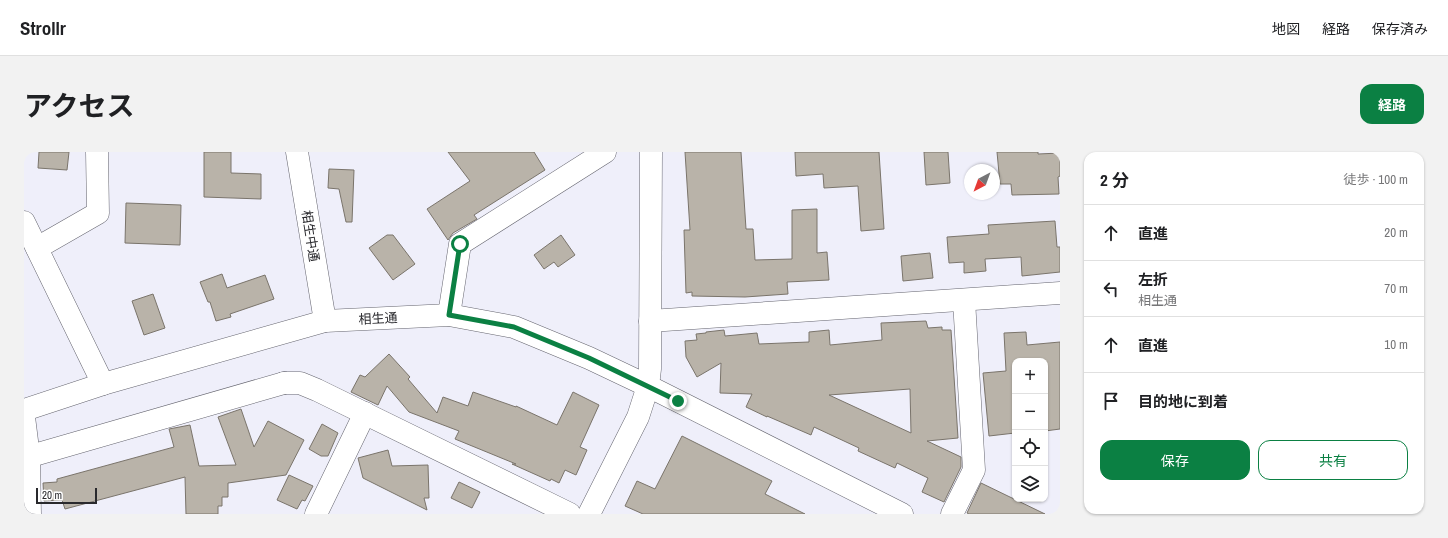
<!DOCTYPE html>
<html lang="ja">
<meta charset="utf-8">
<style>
body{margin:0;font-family:"Archivo Narrow","Noto Sans JP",sans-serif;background:#f2f2f2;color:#202124}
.controls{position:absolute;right:12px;bottom:12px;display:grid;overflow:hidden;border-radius:8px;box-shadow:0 1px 3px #0004}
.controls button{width:36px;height:36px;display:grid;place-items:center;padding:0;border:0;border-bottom:1px solid #e0e0e0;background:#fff;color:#202124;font:20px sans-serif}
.compass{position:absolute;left:940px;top:12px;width:36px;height:36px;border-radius:50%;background:#fff;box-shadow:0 1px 3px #0004;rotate:221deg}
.scale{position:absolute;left:12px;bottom:10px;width:61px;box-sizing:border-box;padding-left:4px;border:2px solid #29292d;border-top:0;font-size:11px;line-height:14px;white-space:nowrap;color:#29292d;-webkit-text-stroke:3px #fefefe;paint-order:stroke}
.stop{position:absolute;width:12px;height:12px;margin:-9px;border:3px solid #0b8043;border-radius:50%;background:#fff}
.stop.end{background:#0b8043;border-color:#fff;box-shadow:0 1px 4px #0008}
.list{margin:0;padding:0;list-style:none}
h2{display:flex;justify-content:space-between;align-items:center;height:52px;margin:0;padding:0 16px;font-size:17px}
h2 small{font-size:13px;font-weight:400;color:#757577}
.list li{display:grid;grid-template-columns:26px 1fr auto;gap:12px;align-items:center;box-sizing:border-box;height:56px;padding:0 16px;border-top:1px solid #e0e0e0}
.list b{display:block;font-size:15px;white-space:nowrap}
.list p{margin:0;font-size:13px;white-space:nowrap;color:#757577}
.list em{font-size:13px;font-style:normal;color:#757577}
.actions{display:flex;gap:8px;padding:12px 16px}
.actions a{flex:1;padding:9px 0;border:1px solid #0b8043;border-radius:12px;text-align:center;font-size:14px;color:#0b8043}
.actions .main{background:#0b8043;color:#fff}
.icon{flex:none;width:22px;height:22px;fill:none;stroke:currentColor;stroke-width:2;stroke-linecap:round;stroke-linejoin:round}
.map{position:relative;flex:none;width:1036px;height:362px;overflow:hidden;border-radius:12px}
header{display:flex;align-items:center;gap:24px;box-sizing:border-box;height:56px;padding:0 20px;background:#fff;border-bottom:1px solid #e0e0e0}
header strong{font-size:19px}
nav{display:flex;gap:22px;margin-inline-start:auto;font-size:14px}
.intro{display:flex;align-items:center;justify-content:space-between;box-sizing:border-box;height:96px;padding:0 24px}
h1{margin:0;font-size:28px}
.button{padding:10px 18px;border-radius:12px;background:#0b8043;color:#fff;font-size:14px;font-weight:700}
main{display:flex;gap:24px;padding:0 24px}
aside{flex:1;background:#fff;border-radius:12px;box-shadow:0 1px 3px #0004}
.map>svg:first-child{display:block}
</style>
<header>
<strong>Strollr</strong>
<nav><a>地図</a><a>経路</a><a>保存済み</a></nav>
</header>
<div class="intro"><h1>アクセス</h1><a class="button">経路</a></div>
<main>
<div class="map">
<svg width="1036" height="362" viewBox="0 0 1036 362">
<rect width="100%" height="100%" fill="#efeffa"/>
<g fill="#b9b3a9" stroke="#7a746b" fill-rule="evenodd">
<path d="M15,0H45L43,18L14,16Z"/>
<path d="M180,0H207V21L237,22V47L180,45Z"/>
<path d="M424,0H510L521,18L450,63L453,67L429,81L424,88L403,57L446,29Z"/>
<path d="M661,0H717L722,77H729L731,108L768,107V58L793,57V101L803,100L805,128L763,130L764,142L721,145L668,144V140L662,141L660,78H666Z"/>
<path d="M771,0H855L860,77L837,79L834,34L800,36L799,22L772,24Z"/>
<path d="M900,0H924L926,31L902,33Z"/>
<path d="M973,0H1014V2L1036,1V24L1034,25L1035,42L988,43L987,32H976Z"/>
<path d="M305,17L330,18L328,70H322L315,37L304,36Z"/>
<path d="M102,51L157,53L156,93L101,91Z"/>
<path d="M1031,69L1033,95H1036V120L998,124L997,105L961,107L962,119L940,121V110L925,111L923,85L965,82L964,73Z"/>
<path d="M363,83H369L391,112L369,128L345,96Z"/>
<path d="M537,83L551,103L534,115L530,110L520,117L510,103Z"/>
<path d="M906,101L909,126L879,129L877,104Z"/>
<path d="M198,122L203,136L241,123L250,147L206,162L207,165L192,169L186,150H184L176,130Z"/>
<path d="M129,142L141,176L120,183L108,149Z"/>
<path d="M902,169L904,176L918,175V178H927L934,286L903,289L937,305V315L920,350L898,340L904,326L873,311L871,316L834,299L835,296L790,275L787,283L743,264V265L722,255L728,242L696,241L697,211L673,225L662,205L661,189L673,188L672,182L682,181V180L700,178L701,184L733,181L735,192L785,190V180L805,178L806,193L858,188L857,171ZM886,237L887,281L805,243Z"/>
<path d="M1002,180L1003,193L1036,190V277L1021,279V209H991V281L965,284L959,221L982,219L980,181Z"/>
<path d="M365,202L386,225L384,227L413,261L419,245L444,254L449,240L492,255V254L533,273L549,240L575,253L556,295L563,298L552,323L541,318L535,331L527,327L526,329L488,312H492L431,287L435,279L385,260L363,234L354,253L327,240L336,223L341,225Z"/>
<path d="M217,257L230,295L244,269L280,288L262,323L204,331V345H198V354H194V362H162L161,325L41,357L38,348L20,349L19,331L33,330V327L150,295L145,277L166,273L175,314L212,313L194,265Z"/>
<path d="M298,272L314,281L304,304H297L285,297Z"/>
<path d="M658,284L748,329L741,342L781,362H619L601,354L613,329L631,337Z"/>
<path d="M364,298L368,314L404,313L405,346H400L403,358L339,326L334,306Z"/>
<path d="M265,323L289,334L281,349L278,348L273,357L253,348Z"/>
<path d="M435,330L456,340L448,356L427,346Z"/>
<path d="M957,331L1021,362H945L943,361Z"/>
</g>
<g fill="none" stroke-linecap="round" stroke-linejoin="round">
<defs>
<g id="street">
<path d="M13,96L74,61L73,0"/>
<path d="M425,163L436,92L581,0"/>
<path d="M626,169L1036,141"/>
<path d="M0,265L5,305L6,362"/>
<path d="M0,306L260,231"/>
<path d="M292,362L341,261"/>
<path d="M928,362L950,318L940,148"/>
</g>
<g id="secondary">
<path d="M273,0L301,169"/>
<path d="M0,70L79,232"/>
<path d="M260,231H276L293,238L546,362"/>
<path d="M0,258L79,232L301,169L425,163L490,175L565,206L624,234L878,362"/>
<path d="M565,362L614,265L624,234L626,217L627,0"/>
</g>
</defs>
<use href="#street" stroke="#65656f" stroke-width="23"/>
<use href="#secondary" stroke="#65656f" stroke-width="23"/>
<use href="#street" stroke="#fff" stroke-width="22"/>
<use href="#secondary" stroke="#fff" stroke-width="22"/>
</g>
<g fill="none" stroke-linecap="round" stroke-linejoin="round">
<path stroke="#0b8043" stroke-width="5" d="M436,92L425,163L490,175L565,206L654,249"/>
</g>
<g text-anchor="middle" stroke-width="3" stroke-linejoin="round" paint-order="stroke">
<g font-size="13" fill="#29292d" stroke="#fefefe">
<text transform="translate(287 84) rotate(81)" y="5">相生中通</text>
<text transform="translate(354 166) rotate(-3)" y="5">相生通</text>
</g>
</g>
</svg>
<div class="controls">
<button>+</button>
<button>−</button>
<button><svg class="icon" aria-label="locate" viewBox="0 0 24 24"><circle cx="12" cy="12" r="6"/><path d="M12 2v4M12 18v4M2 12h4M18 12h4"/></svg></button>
<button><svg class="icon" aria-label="layers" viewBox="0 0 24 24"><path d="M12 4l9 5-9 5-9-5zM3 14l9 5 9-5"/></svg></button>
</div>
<svg class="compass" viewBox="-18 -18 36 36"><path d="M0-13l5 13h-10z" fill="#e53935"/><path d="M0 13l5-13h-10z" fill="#757577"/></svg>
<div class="scale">20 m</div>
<div class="stop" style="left:436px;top:92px"></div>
<div class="stop end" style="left:654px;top:249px"></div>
</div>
<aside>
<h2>2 分<small>徒歩 · 100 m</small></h2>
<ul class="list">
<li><svg class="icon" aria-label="ahead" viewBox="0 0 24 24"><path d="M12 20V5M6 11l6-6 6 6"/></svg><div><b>直進</b></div><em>20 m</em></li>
<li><svg class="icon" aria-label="left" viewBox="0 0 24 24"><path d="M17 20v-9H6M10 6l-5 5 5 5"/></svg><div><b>左折</b><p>相生通</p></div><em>70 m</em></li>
<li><svg class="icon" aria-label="ahead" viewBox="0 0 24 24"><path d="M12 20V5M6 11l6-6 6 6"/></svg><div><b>直進</b></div><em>10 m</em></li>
<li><svg class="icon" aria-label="arrive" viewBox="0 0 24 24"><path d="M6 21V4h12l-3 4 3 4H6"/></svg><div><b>目的地に到着</b></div></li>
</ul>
<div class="actions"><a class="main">保存</a><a>共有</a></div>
</aside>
</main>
